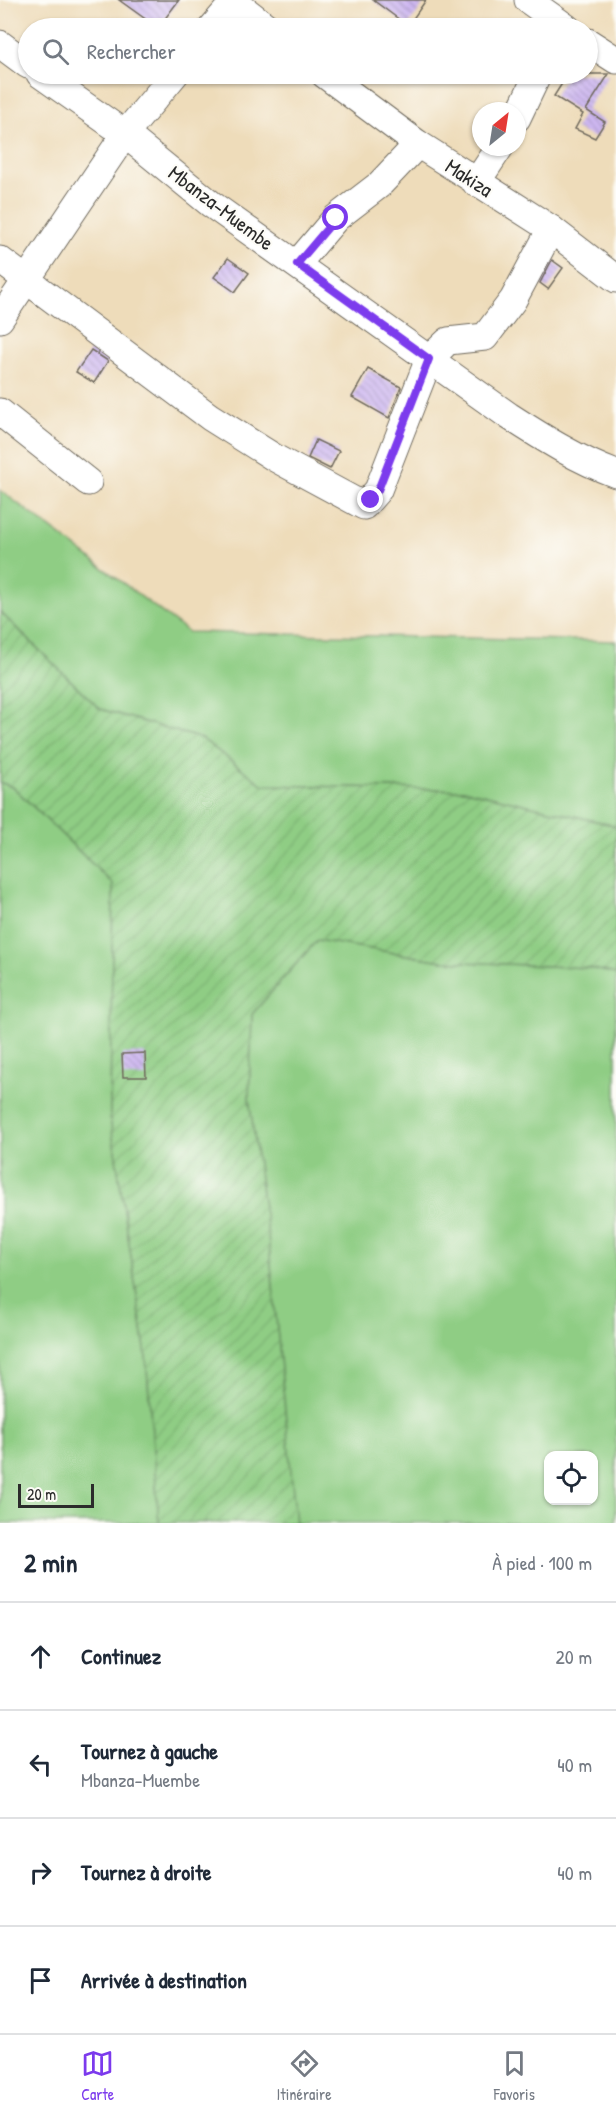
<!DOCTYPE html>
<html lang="fr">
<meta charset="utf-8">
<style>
body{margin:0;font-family:"Patrick Hand",sans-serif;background:#f6f6f7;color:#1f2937}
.controls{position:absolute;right:18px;bottom:18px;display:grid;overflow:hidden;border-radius:12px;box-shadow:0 2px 4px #0004}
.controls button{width:54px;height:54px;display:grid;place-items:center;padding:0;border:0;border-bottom:2px solid #e0e1e3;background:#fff;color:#1f2937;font:30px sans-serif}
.compass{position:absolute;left:472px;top:102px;width:54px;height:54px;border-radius:50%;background:#fff;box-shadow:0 2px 4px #0004;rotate:30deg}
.scale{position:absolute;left:18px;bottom:15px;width:76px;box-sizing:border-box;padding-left:6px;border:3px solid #2b2b2b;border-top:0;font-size:16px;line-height:21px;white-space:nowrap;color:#2b2b2b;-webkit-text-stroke:4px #fdfcf7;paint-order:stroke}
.stop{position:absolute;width:18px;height:18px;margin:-14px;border:4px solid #7c3aed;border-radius:50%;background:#fff}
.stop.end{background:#7c3aed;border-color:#fff;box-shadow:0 2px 6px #0008}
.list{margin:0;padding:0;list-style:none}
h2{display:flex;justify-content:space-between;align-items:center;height:78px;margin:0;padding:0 24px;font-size:26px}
h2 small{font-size:20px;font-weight:400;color:#747a83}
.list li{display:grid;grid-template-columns:39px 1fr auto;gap:18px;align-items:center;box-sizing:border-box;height:108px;padding:0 24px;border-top:2px solid #e0e1e3}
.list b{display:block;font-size:22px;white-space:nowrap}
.list p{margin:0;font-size:20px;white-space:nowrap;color:#747a83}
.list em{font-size:20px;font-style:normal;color:#747a83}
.icon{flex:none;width:33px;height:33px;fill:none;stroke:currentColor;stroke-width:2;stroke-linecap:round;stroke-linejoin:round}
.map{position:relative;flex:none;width:616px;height:1523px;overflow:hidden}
.search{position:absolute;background:#fff;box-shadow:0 2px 4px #0004;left:18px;right:18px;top:18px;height:66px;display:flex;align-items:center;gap:15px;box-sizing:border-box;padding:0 21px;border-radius:33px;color:#747a83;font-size:22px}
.sheet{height:510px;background:#fff}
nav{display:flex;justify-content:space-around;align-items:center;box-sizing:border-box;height:84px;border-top:2px solid #e0e1e3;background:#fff;font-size:16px;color:#747a83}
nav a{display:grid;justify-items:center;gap:3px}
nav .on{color:#7c3aed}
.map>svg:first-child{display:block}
</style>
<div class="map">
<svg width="616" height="1523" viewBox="0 0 616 1523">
<defs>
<pattern id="garden-furrows" width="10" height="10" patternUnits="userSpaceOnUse" patternTransform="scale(1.5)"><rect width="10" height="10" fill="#8fcd84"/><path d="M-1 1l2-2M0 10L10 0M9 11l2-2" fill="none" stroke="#7cb072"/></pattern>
<pattern id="building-back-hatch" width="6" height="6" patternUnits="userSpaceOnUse" patternTransform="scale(1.5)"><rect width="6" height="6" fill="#ceb7f1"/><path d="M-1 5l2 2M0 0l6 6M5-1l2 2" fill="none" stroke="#a795c3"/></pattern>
</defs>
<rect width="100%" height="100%" fill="#fdfcf7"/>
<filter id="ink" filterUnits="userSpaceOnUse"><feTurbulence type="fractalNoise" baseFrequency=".0167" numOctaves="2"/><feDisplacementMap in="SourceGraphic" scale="12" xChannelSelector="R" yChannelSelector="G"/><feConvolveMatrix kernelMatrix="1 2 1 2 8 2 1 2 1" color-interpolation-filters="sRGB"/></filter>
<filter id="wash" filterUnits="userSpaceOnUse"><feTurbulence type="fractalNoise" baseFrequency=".008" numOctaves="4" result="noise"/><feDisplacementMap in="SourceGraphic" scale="24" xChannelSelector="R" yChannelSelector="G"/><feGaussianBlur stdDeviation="1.35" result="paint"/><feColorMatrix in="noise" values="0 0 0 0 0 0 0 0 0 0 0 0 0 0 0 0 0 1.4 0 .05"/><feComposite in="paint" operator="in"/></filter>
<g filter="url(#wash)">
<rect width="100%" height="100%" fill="#eedcba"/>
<g fill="#8fcd84" stroke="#5d7c58" stroke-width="1.5" fill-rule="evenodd">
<path d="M0,490L188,632L616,641V826L465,790L263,785L202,739L100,709L0,612Z"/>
<path d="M0,782L14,788L113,884L110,1117L146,1355L159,1523H0Z"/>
<path d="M317,940L443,961L590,968L616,974V1523H295L269,1245L249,1098L252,1014ZM548,1456H594V1500H548Z"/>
</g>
<path fill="url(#garden-furrows)" stroke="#5d7c58" stroke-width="1.5" d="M0,612L100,709L202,739L263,785L465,790L616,826V974L590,968L443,961L317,940L252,1014L249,1098L269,1245L296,1523H159L146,1355L110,1117L113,884L14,788L0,782Z"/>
<g id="blocks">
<g fill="url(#building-back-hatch)">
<path d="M119,0H179L158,28Z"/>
<path d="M373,0H426L408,26Z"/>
<path d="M568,74H609L586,110L605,122L595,138L575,129L583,114L554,96Z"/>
<path d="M228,258L249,273L235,292L214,277Z"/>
<path d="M552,260L563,268L548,289L540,283Z"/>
<path d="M91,350L108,361L94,383L76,372Z"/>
<path d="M368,369L401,387L389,418L352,397Z"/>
<path d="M316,440L339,451L330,469L308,458Z"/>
<path d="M145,1053L146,1077H123L122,1054Z"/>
</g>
</g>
</g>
<g filter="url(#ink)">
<use href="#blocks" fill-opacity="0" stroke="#6f695d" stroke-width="1.5"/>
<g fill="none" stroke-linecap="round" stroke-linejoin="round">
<defs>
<g id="street">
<path d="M232,0L268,28"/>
<path d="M528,0L567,28"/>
<path d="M212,28L236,0"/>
<path d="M588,42L616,60"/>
<path d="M0,44L28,65"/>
<path d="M40,74L125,134L211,204L509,416C543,438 578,460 616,474"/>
<path d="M324,74L418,144L551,229L616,279"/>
<path d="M517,118L538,74"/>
<path d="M476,183L500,147"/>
<path d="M0,260L210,417L275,458L364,506L378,490L429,359L448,341L485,337L513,300L551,229"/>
<path d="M297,264L336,218L379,185L418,144"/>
<path d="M0,319L125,134L175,74"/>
<path d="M0,412L88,482"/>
</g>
</defs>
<use href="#street" stroke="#6f695d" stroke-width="29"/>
<use href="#street" stroke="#fff" stroke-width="27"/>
</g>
</g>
<g fill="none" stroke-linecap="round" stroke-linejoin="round" filter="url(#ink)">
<path stroke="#7c3aed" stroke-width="8" d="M336,218L297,264L429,359L378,490L371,500"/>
</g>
<g text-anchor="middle" stroke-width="4.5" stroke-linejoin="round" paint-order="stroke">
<g font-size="21" fill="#2b2b2b" stroke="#fdfcf7">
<text transform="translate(469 178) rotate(33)" y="7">Makiza</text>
<text transform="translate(221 208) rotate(37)" y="7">Mbanza-Muembe</text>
</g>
</g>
</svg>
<div class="controls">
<button><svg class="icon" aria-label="locate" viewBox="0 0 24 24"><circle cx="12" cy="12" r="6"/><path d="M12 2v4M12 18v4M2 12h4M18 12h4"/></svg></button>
</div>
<svg class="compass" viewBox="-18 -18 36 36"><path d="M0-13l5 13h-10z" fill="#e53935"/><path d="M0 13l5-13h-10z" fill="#747a83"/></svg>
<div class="scale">20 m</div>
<div class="stop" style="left:336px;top:218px"></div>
<div class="stop end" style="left:371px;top:500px"></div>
<div class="search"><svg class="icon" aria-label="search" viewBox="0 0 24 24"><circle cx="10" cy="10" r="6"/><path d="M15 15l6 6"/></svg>Rechercher</div>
</div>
<section class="sheet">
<h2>2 min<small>À pied · 100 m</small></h2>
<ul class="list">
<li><svg class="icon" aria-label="ahead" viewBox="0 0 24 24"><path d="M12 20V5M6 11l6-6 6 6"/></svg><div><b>Continuez</b></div><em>20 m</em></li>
<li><svg class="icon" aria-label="left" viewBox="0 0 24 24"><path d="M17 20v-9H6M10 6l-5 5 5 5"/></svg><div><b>Tournez à gauche</b><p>Mbanza-Muembe</p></div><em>40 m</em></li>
<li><svg class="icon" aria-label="right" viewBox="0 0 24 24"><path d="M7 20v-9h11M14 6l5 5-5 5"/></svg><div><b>Tournez à droite</b></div><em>40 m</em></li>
<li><svg class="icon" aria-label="arrive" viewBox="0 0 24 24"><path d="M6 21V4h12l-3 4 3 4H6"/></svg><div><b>Arrivée à destination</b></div></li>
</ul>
</section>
<nav>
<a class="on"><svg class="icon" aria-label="map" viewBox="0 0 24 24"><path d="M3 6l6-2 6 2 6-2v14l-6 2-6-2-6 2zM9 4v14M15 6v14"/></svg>Carte</a>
<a><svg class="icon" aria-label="directions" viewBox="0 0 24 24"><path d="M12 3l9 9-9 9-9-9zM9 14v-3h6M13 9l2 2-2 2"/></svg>Itinéraire</a>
<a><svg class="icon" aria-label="saved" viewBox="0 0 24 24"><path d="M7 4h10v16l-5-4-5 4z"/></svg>Favoris</a>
</nav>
